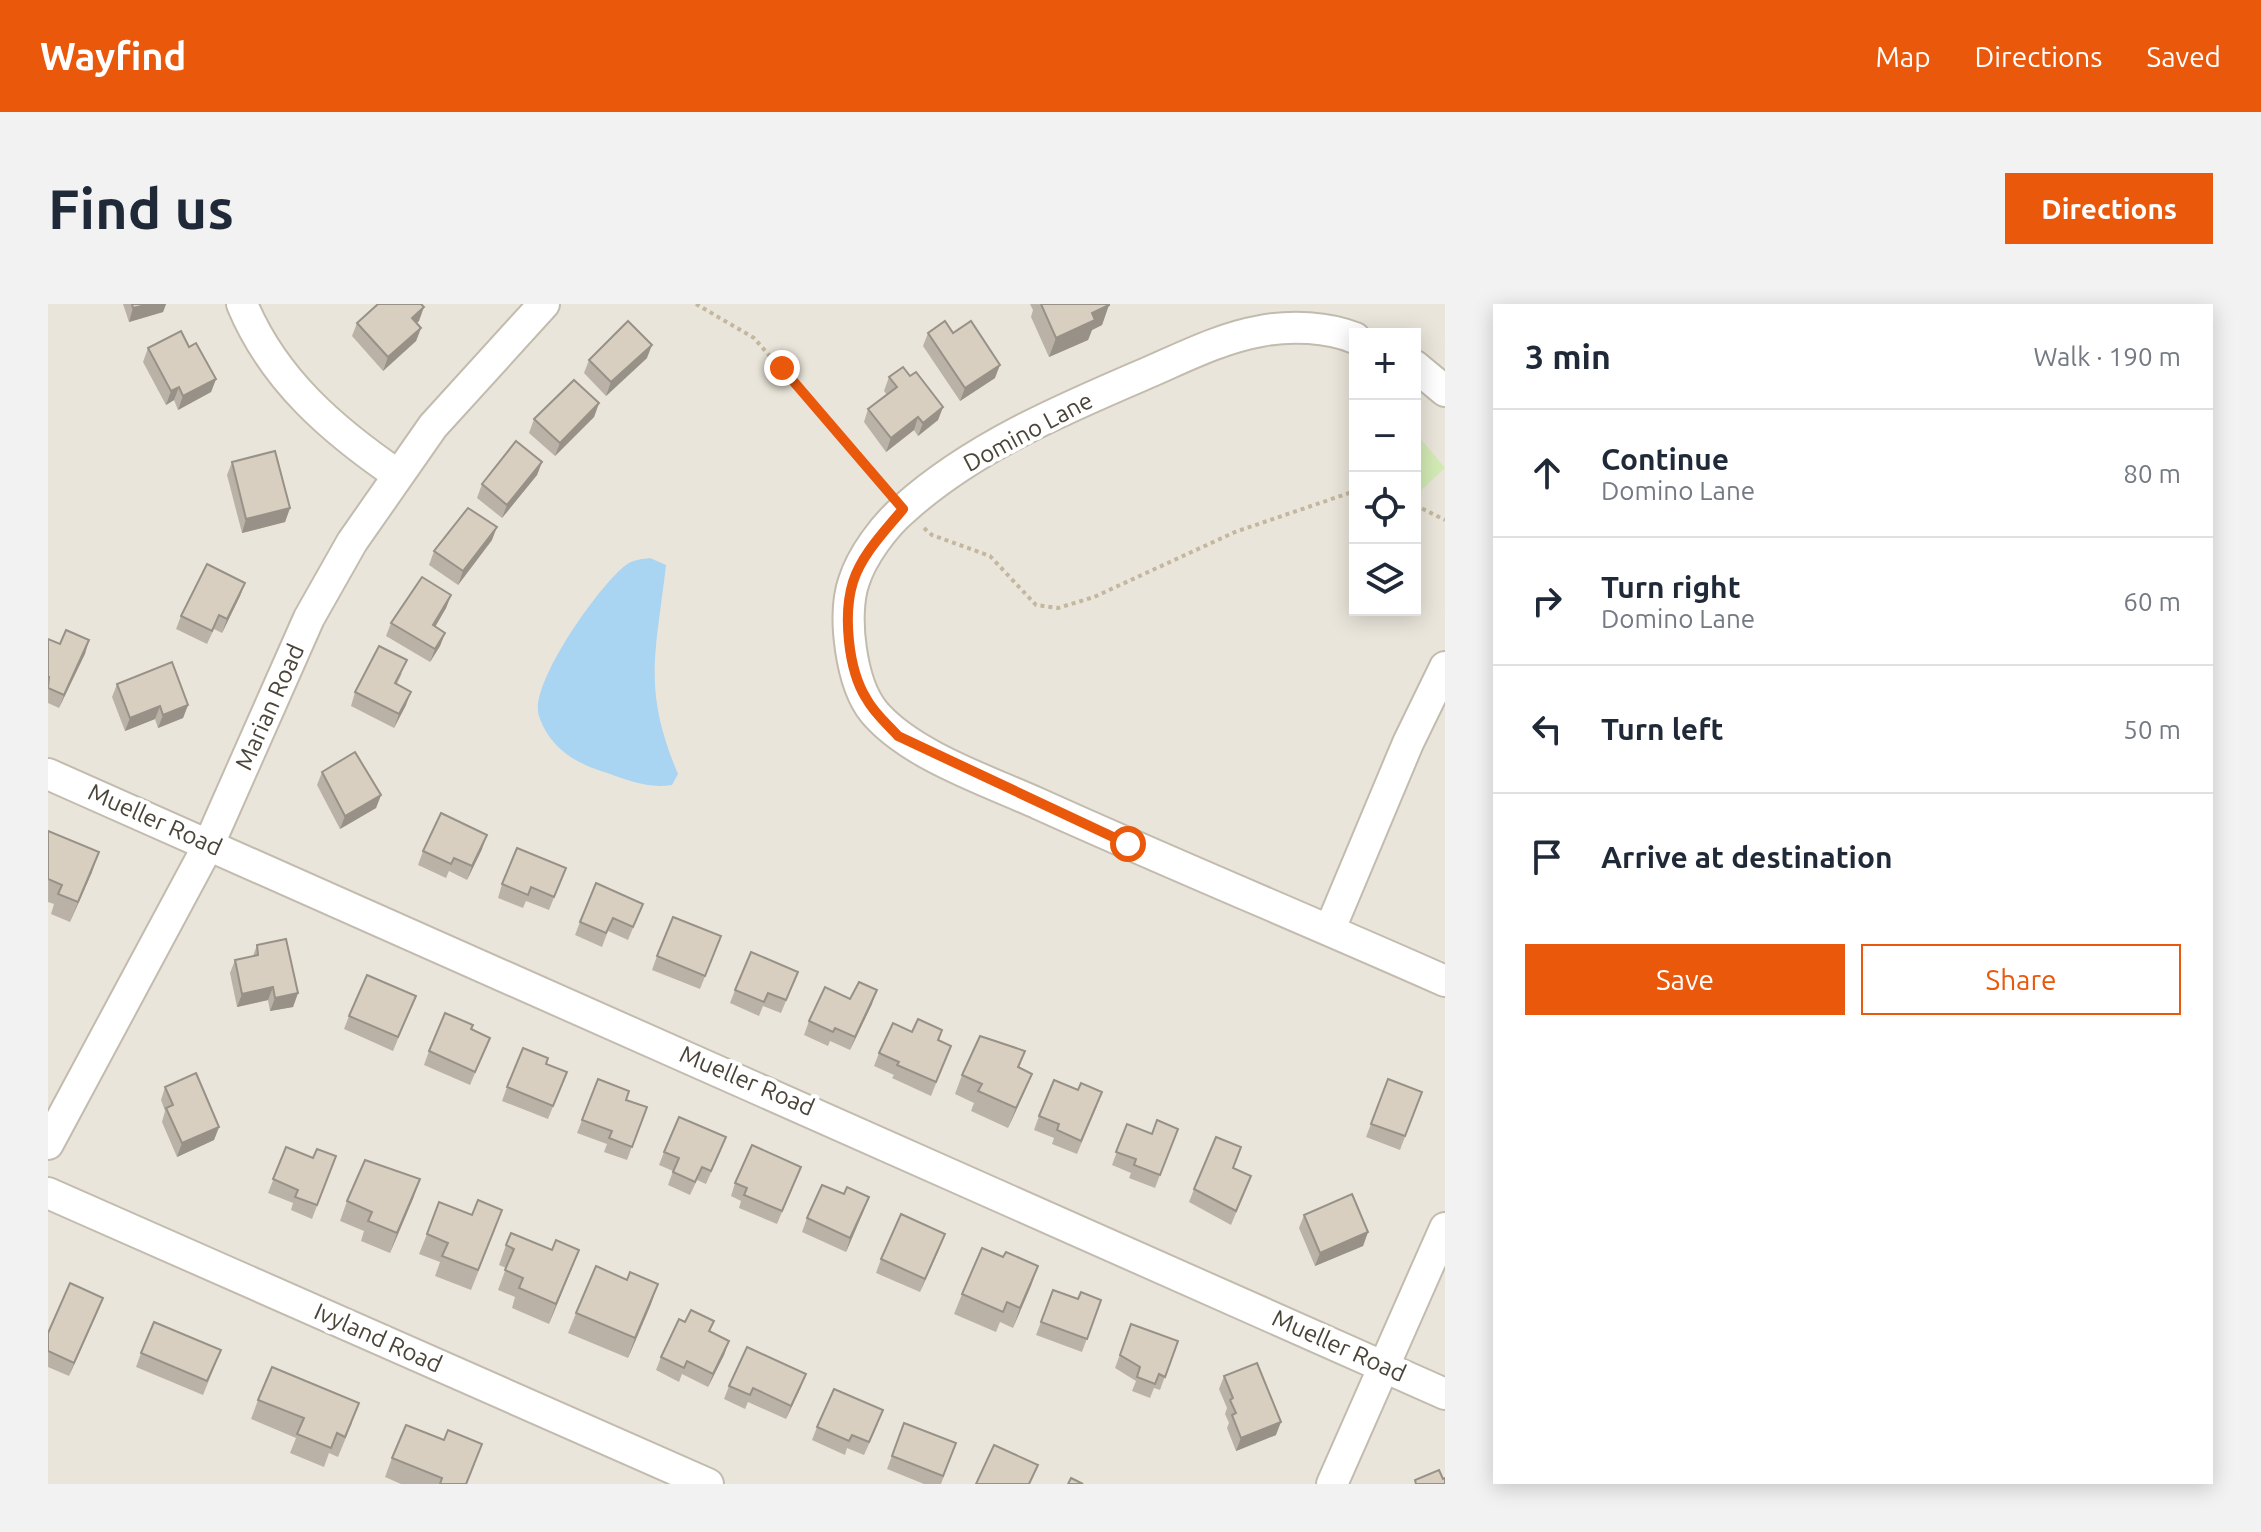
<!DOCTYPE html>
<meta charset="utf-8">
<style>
body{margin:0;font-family:Ubuntu,sans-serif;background:#f2f2f3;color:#1f2937}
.controls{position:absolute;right:24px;top:24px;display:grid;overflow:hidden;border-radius:0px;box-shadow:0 4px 20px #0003}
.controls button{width:72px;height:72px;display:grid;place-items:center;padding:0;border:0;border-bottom:2px solid #e0e1e3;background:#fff;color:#1f2937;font:40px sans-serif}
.stop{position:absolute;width:24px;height:24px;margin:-18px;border:6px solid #ea580c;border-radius:50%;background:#fff}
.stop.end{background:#ea580c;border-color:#fff;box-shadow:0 2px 8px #0008}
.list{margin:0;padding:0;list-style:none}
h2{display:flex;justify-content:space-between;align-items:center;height:104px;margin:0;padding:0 32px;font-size:34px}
h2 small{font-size:26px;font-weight:400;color:#747a83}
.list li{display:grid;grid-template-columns:52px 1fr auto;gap:24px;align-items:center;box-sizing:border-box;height:128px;padding:0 32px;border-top:2px solid #e0e1e3}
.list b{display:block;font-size:30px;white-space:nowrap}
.list p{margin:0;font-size:26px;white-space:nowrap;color:#747a83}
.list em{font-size:26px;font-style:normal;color:#747a83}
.actions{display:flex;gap:16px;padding:24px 32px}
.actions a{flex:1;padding:18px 0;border:2px solid #ea580c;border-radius:0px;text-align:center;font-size:28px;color:#ea580c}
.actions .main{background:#ea580c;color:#fff}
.icon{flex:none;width:44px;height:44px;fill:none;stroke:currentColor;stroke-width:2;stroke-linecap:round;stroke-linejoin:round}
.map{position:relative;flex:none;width:1397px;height:1180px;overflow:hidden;border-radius:0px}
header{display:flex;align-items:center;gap:48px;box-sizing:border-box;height:112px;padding:0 40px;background:#ea580c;color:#fff}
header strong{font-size:38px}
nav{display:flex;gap:44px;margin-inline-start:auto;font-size:28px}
.intro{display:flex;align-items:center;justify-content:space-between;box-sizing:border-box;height:192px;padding:0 48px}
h1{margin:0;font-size:56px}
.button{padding:20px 36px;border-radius:0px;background:#ea580c;color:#fff;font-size:28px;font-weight:700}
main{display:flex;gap:48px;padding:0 48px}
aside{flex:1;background:#fff;border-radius:0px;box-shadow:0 4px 20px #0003}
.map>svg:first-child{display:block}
</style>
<header>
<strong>Wayfind</strong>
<nav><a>Map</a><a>Directions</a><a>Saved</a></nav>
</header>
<div class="intro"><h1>Find us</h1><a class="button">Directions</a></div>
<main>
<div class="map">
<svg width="1397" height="1180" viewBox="0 0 1397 1180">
<rect width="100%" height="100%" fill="#f6f3ec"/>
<path fill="#eae5da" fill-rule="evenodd" d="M0,0H1397V1180H0ZM1307,30H1367V306H1307Z"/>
<path fill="#d2eab5" d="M1367,128L1397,164L1368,191L1367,190Z"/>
<path fill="#a9d4f2" d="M602,254L618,261C608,349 594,385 630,470L624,481C598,485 578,475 553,467C525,458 501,442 491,412C480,381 553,279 578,261C584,256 595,255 602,254Z"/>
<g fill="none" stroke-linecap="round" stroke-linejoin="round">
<defs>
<g id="minor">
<path d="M194,0C225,75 284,126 350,171"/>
<path d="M1307,34C1280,23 1243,21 1213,27C1173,34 1136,53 1099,69C1015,105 925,143 856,205C836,222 814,252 806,277C794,311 803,380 826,408C862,451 940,477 991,500C1126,561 1262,617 1397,677"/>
<path d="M1367,62L1397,87"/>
<path d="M0,470C467,673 931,883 1397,1090"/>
<path d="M1282,625L1360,439L1397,363"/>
<path d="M0,840L161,540L261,314L304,238L385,122L496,0"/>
<path d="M0,889L660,1180"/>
<path d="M1284,1180L1397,924"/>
</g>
</defs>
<use href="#minor" stroke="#c2bbae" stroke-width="34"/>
<g stroke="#c4b79f" stroke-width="4" stroke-dasharray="4 4" stroke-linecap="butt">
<path d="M648,0L706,34L839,187"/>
<path d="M1367,201L1397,216"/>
<path d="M876,224L884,231L942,252L988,301L1010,304L1046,293L1187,228L1307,187"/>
</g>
<use href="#minor" stroke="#fff" stroke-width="30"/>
</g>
<g fill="#bab2a6">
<path d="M75,0H118L115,8L81,18Z"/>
<path d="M982,0H1061L1054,21L1044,26L1040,36L1001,53L983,13L985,6Z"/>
<path d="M371,17L369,19L373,24L368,37L335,67L304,32L309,19Z"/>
<path d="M880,29H905L947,74L912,97L875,42Z"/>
<path d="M141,43L168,75L163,88L130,106L126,96L118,101L95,58L100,44Z"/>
<path d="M599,54L558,92L536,69L541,56Z"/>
<path d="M862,72L895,103L890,116L870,132L866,126L838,148L816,118L820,105L839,91L836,87L841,73Z"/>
<path d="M551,99L546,113L507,152L481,129L486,115Z"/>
<path d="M184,158L242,204L237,218L194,229L179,171Z"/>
<path d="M494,158L489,171L454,214L429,194L434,180Z"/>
<path d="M444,236L410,281L381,261L386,247Z"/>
<path d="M197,279L192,292L174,329L166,325L159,340L128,325L133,312Z"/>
<path d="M403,291L398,304L387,323L397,329L392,342L382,358L338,332L343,319Z"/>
<path d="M0,335L12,340L41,336L11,404L0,399Z"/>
<path d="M354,369L349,380L358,401L346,424L303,402L307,388Z"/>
<path d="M69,380L140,401L135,414L110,424L107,415L77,427L64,393Z"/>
<path d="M274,468L333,491L328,504L292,525L269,481Z"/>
<path d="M0,527L44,568L22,618L3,610L6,600L0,598Z"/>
<path d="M434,545L419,576L401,567L398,574L370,561L375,547Z"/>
<path d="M518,564L501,606L478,597L475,604L450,594L454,580Z"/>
<path d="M595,600L580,636L560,627L554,643L527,631L532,618Z"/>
<path d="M673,632L652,685L604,666L609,652Z"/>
<path d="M209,641L250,689L245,703L222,707L220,696L189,703L182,669L187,656L205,652Z"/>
<path d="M750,668L733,709L715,702L711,712L682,699L687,686Z"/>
<path d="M368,692L345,747L296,725L301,712Z"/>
<path d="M824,700L802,746L782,737L780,742L756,731L761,717Z"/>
<path d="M423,725L442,734L422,781L376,761L381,747Z"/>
<path d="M894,726L891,737L903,742L883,792L844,774L846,771L826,762L831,749L864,728Z"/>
<path d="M977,747L971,764L984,770L976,789L960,824L923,807L926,799L907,790L914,771Z"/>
<path d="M519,768L500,815L454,797L459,783Z"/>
<path d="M550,775L578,796L599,803L579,856L556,848L559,840L529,829Z"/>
<path d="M1340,775L1374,788L1352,846L1318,833Z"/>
<path d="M117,783L171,823L166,836L129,853L114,818L117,807L113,796Z"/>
<path d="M1030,786L1049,802L1029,850L1004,840L1006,834L986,826L991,812Z"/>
<path d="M1079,820L1104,830L1130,825L1107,884L1081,874L1083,869L1064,861Z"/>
<path d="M238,843L265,854L288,852L264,915L243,906L245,899L220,889Z"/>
<path d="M673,846L658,880L649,876L642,891L620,881L625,867L611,861L616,848Z"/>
<path d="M753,863L729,920L691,904L693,897L683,892L687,879Z"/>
<path d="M1185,864L1198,885L1183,921L1141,898L1146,885Z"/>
<path d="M372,875L342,949L313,937L316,927L292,917L299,897Z"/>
<path d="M816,906L798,948L754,928L759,914Z"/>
<path d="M1256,911L1320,928L1315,942L1267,962L1251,924Z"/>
<path d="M447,926L423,986L387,972L392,958L371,950L379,930Z"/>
<path d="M458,941L504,946H531L501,1020L464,1004L467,993L450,986L458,964L451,961Z"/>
<path d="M892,943L872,988L828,969L833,955Z"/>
<path d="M955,953L990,962L965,1024L952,1018L948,1028L906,1010L914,990Z"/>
<path d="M1005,986L1030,995L1053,996L1034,1048L988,1031Z"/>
<path d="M55,994L21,1072L0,1063V1029Z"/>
<path d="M603,1000L580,1054L520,1029L528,1009Z"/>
<path d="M1083,1020L1130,1037L1112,1086L1106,1084L1102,1094L1084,1087L1088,1077L1067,1064Z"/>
<path d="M662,1028L681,1037L676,1051L660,1083L634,1070L631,1078L608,1066L613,1053Z"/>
<path d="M93,1049L168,1059L155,1091L88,1063Z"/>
<path d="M1176,1072L1228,1131L1188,1147L1179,1124L1181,1119L1177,1110L1179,1104L1171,1085Z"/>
<path d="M681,1082L753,1083L738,1115L700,1098L697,1105L676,1095Z"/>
<path d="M210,1096L304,1119L290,1153L281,1149L276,1163L242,1149L248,1134L203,1115Z"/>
<path d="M856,1119L908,1139L893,1180H876L839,1165Z"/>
<path d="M830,1120L816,1151L799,1144L797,1151L764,1136L769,1123Z"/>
<path d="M344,1154L427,1160L419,1180H353L337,1173Z"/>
</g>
<g fill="#979187">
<path d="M102,0H118L115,8L81,18L85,4Z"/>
<path d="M1061,1L1054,21L1044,26L1040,36L1001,53L1008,34L1044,9Z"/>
<path d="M376,3L371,17L359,27L364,14Z"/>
<path d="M373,24L368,37L335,67L340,53Z"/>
<path d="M604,41L599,54L558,92L563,78Z"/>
<path d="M952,61L947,74L912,97L917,84Z"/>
<path d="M168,75L163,88L130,106L135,92Z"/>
<path d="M131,83L126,96L118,101L123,87Z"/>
<path d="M551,99L546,113L507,152L512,139Z"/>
<path d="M895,103L890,116L870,132L875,119Z"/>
<path d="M870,113L866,126L838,148L843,134Z"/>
<path d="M494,158L489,171L454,214L459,201Z"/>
<path d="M242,204L237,218L194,229L198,215Z"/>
<path d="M449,223L444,236L410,281L415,267Z"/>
<path d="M197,279L192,292L174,329L179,315Z"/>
<path d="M403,291L398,304L380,335L385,321Z"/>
<path d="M397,329L392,342L382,358L387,345Z"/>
<path d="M41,336L37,350L11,404L16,391Z"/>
<path d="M363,388L358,401L346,424L351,410Z"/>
<path d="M140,401L135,414L110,424L115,411Z"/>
<path d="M112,402L107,415L77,427L82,414Z"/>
<path d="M333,491L328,504L292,525L297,512Z"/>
<path d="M439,531L434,545L419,576L424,562Z"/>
<path d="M51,548L44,568L22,618L30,598Z"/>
<path d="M225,683L220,696L189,703L194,690Z"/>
<path d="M829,686L824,700L802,746L807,733Z"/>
<path d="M250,689L245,703L222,707L227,694Z"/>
<path d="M984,770L976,789L960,824L968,804Z"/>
<path d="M171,823L166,836L129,853L134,839Z"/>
<path d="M372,875L365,895L342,949L349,929Z"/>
<path d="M821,893L816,906L798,948L802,934Z"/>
<path d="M1320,928L1315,942L1267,962L1272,949Z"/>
<path d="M897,930L892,943L872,988L877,975Z"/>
<path d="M531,946L523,966L501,1020L508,1000Z"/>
<path d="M990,962L983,982L965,1024L972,1004Z"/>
<path d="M610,980L603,1000L580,1054L587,1034Z"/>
<path d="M55,994L50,1007L21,1072L26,1059Z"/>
<path d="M681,1037L676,1051L660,1083L665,1070Z"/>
<path d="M758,1070L753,1083L738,1115L743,1102Z"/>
<path d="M1233,1118L1228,1131L1188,1147L1193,1134Z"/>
</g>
<g fill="#d8cfc1" stroke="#979187" stroke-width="2">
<path d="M84,0H102L85,4Z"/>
<path d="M330,0H373L376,3L364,14L373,24L340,53L309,19Z"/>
<path d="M993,0H1061V1L1044,9L1047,16L1008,34Z"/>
<path d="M580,17L604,41L563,78L541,56Z"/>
<path d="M897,17L905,29L923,17L952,61L917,84L880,29Z"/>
<path d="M133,27L141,43L148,39L168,75L135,92L131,83L123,87L100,44Z"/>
<path d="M855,63L862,72L868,68L895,103L875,119L870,113L843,134L820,105L849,83L841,73Z"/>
<path d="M526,76L551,99L512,139L486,115Z"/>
<path d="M468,137L494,158L459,201L434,180Z"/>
<path d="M227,147L242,204L198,215L184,158Z"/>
<path d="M420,204L449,223L415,267L386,247Z"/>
<path d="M159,260L197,279L179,315L171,311L164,327L133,312Z"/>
<path d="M374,273L403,291L385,321L397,329L387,345L343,319Z"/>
<path d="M18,326L41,336L16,391L0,384L1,373H0V335L12,340Z"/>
<path d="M331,342L359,356L347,379L363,388L351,410L307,388Z"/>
<path d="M124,358L140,401L115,411L112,402L82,414L69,380Z"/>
<path d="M307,448L333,491L297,512L274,468Z"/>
<path d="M393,509L439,531L424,562L406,554L403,560L375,547Z"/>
<path d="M0,527L51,548L30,598L10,590L14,581L0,575Z"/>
<path d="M469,544L518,564L506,593L483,583L480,591L454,580Z"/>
<path d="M548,579L595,600L585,623L565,614L558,629L532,618Z"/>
<path d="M625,613L673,632L657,672L609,652Z"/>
<path d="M238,635L250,689L227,694L225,683L194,690L187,656L210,651L209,641Z"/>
<path d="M703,648L750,668L738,696L720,689L716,698L687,686Z"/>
<path d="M319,671L368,692L350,733L301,712Z"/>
<path d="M811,678L829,686L807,733L787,724L785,728L761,717L777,683L802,695Z"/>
<path d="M397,709L425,721L423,725L442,734L427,768L381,747Z"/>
<path d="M870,715L894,726L890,736L903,742L888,778L849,761L851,758L831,749L845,719L864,728Z"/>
<path d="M932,732L977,747L970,763L984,770L968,804L930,787L934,780L914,771Z"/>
<path d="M475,744L500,754L498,760L519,768L505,802L459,783Z"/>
<path d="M148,769L171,823L134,839L118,804L125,801L117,783Z"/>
<path d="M550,775L581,787L578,796L599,803L584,843L561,834L564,827L534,816Z"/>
<path d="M1340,775L1374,788L1357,832L1323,820Z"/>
<path d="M1006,776L1030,786L1033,779L1054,788L1033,837L1009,826L1011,820L991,812Z"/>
<path d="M631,813L678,833L663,867L654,863L647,878L625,868L631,854L616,848Z"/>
<path d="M1109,816L1130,825L1112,871L1086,861L1088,855L1068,848L1079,820L1104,830Z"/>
<path d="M1168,833L1193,843L1185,864L1203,872L1188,907L1146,885Z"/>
<path d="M704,841L753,863L734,907L696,891L699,884L687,879Z"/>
<path d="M238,843L265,854L269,845L288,852L269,901L247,893L250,886L225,875Z"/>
<path d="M317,856L372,875L349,929L320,917L324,908L299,897Z"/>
<path d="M774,881L796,890L799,883L821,893L802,934L759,914Z"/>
<path d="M1304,890L1320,928L1272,949L1256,911Z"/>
<path d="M430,896L454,906L430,966L394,952L400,939L379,930L391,898L424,911Z"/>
<path d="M853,910L897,930L877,975L833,955Z"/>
<path d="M463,929L504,946L508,936L531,946L508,1000L471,984L475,974L457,966L466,945L458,941Z"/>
<path d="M934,944L955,953L958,948L990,962L972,1004L959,998L955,1008L914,990Z"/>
<path d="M548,962L579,976L582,968L610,980L587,1034L528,1009Z"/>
<path d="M22,979L55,994L26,1059L0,1047V1029Z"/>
<path d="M1005,986L1030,995L1033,988L1053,996L1039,1035L993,1018Z"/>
<path d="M643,1006L666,1017L661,1027L681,1037L665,1070L639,1057L636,1064L613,1053L631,1015L637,1018Z"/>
<path d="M106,1018L173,1046L159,1077L93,1049Z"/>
<path d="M1083,1020L1130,1037L1117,1073L1111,1070L1107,1080L1089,1073L1092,1063L1072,1051Z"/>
<path d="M699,1043L758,1070L743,1102L705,1084L702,1091L681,1082Z"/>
<path d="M1209,1059L1233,1118L1193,1134L1184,1111L1188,1109L1182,1096L1185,1094L1176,1072Z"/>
<path d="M224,1063L311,1099L297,1133L289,1129L283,1144L249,1130L256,1114L210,1096Z"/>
<path d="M786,1085L835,1106L821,1138L804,1131L801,1137L769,1123Z"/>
<path d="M856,1119L908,1139L895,1172L844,1152Z"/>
<path d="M358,1121L396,1136L400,1126L434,1140L418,1180H392L394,1174L344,1154Z"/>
<path d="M946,1141L990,1161L981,1180H928Z"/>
<path d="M1391,1166L1395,1175L1397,1174V1180H1368L1367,1176Z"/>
<path d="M1023,1174L1035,1180H1020Z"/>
</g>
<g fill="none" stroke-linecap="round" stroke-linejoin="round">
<path stroke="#ea580c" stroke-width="10" d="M734,64L855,205C837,227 814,250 805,278C795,310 800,365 818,394C826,409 839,420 850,432L1080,540"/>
</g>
<g text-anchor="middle" stroke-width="8" stroke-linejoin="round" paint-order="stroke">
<g font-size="24" fill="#4b4439" stroke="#fff">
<text transform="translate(980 128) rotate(-28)" y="8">Domino Lane</text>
<text transform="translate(222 403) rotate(-66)" y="8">Marian Road</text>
<text transform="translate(107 516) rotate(24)" y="8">Mueller Road</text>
<text transform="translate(699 777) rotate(23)" y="8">Mueller Road</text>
<text transform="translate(330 1034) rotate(24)" y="8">Ivyland Road</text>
<text transform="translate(1291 1042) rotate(24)" y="8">Mueller Road</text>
</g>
</g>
</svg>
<div class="controls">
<button>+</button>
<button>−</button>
<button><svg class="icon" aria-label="locate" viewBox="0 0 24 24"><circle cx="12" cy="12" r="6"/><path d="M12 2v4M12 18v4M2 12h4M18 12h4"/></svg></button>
<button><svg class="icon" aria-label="layers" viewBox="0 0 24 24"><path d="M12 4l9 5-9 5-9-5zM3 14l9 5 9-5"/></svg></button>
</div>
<div class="stop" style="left:1080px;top:540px"></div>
<div class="stop end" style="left:734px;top:64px"></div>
</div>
<aside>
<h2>3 min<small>Walk · 190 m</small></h2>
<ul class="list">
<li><svg class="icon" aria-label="ahead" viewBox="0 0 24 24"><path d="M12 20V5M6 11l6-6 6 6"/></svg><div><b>Continue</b><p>Domino Lane</p></div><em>80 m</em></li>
<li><svg class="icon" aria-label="right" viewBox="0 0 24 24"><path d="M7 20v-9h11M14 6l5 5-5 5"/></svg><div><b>Turn right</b><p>Domino Lane</p></div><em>60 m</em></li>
<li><svg class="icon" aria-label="left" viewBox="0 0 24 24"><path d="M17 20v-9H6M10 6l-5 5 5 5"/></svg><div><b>Turn left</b></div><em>50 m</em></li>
<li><svg class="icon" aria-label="arrive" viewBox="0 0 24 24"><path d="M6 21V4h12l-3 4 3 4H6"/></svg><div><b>Arrive at destination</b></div></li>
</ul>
<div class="actions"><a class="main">Save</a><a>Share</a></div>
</aside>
</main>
